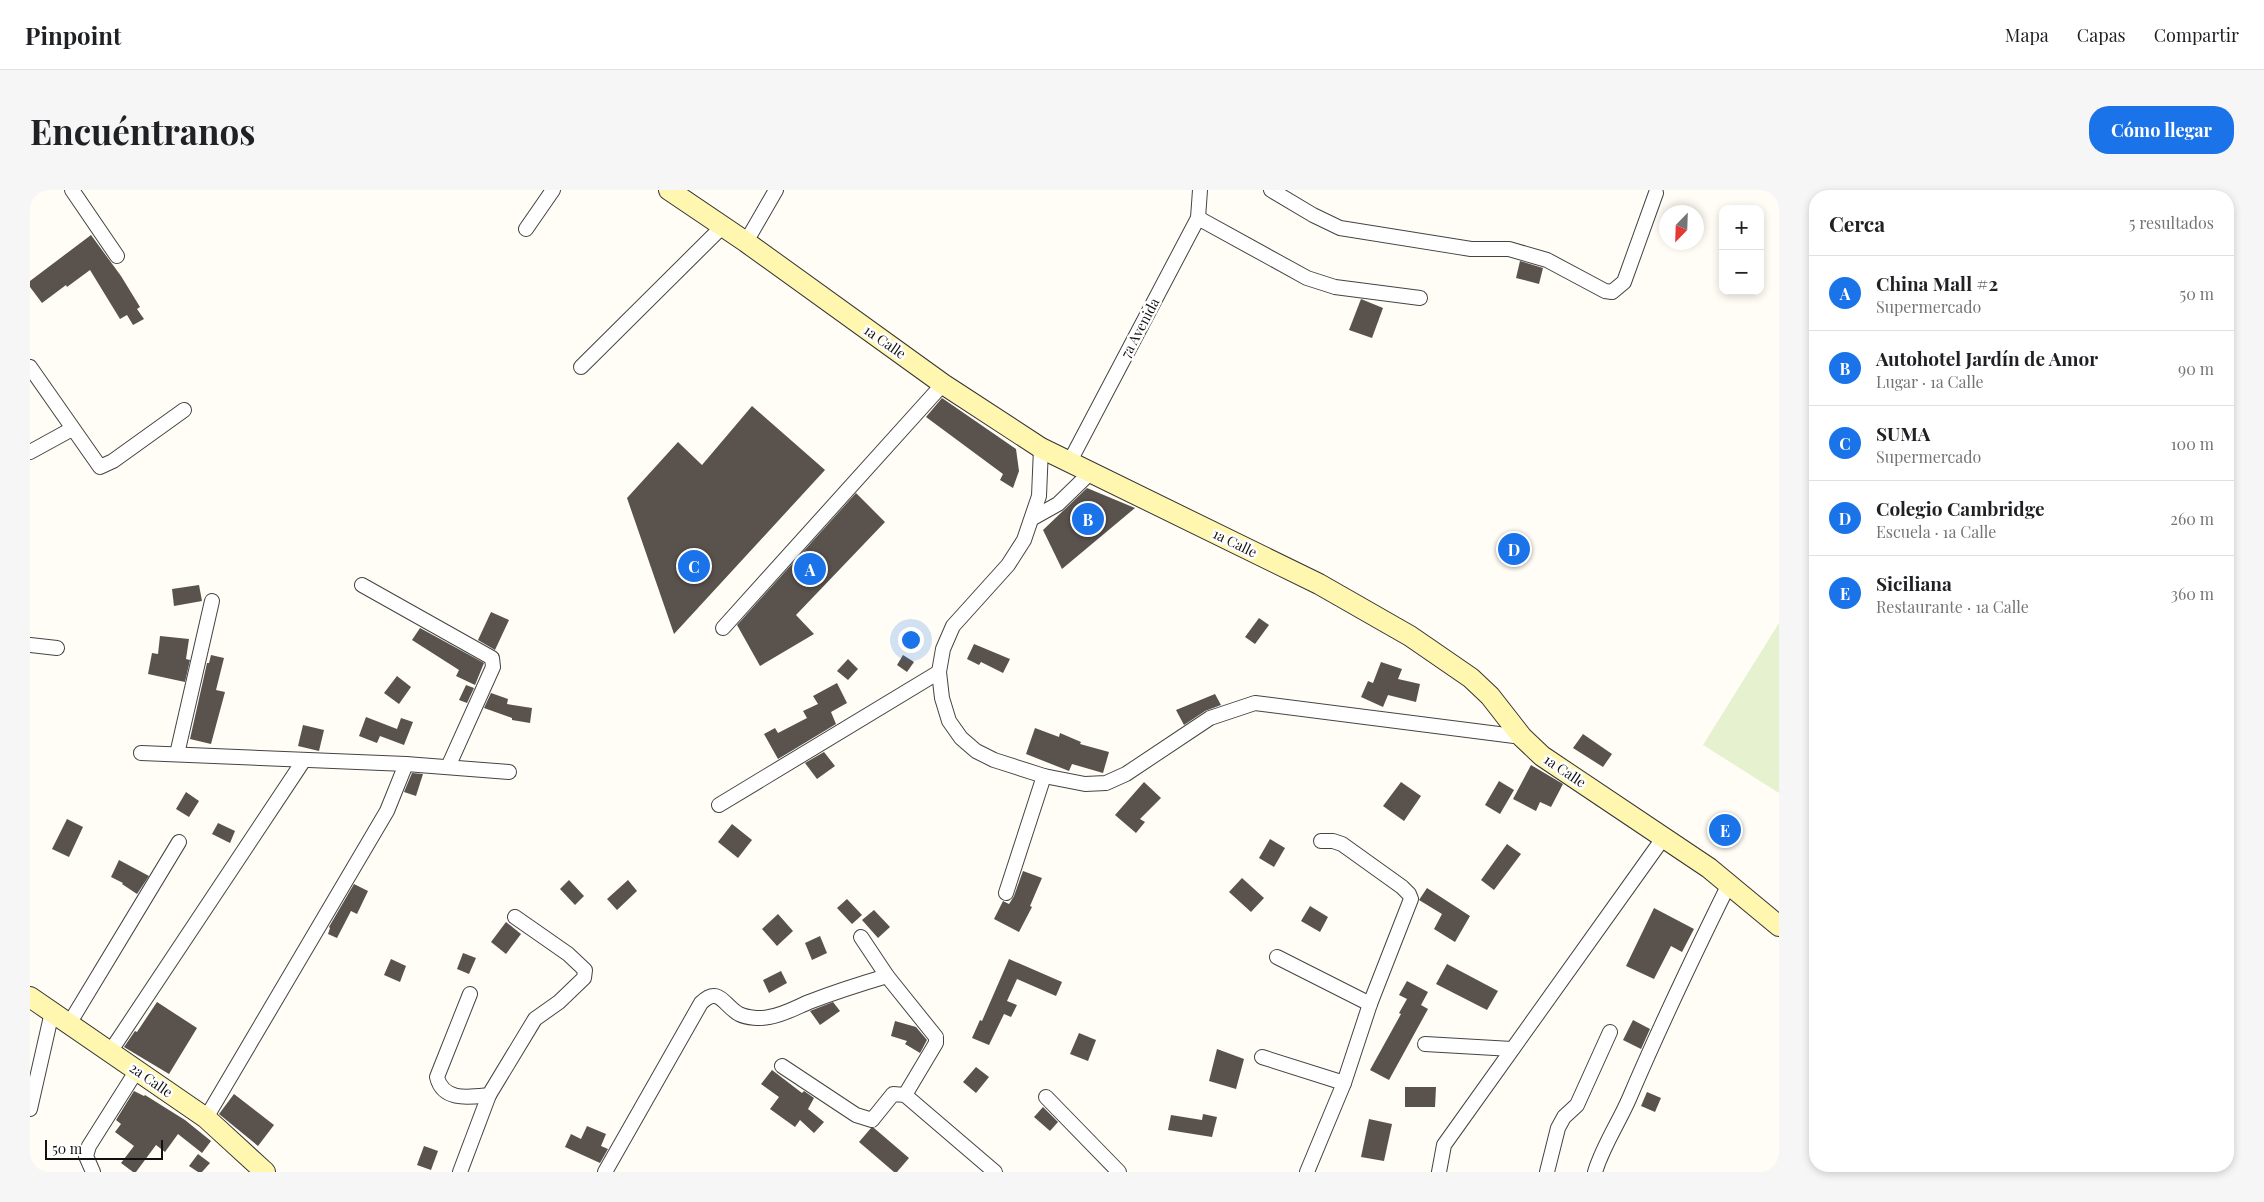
<!DOCTYPE html>
<html lang="es">
<meta charset="utf-8">
<style>
body{margin:0;font-family:"Playfair Display",serif;background:#f6f6f6;color:#202124}
.controls{position:absolute;right:15px;top:15px;display:grid;overflow:hidden;border-radius:10px;box-shadow:0 2px 8px #0003}
.controls button{width:45px;height:45px;display:grid;place-items:center;padding:0;border:0;border-bottom:1px solid #e0e0e0;background:#fff;color:#202124;font:25px sans-serif}
.compass{position:absolute;left:1629px;top:15px;width:45px;height:45px;border-radius:50%;background:#fff;box-shadow:0 2px 8px #0003;rotate:203deg}
.scale{position:absolute;left:15px;bottom:12px;width:118px;box-sizing:border-box;padding-left:5px;border:2px solid #111;border-top:0;font-size:14px;line-height:18px;white-space:nowrap;color:#111;-webkit-text-stroke:4px #fff;paint-order:stroke}
.you{position:absolute;left:880px;top:449px;width:18px;height:18px;margin:-12px;border:4px solid #fff;border-radius:50%;background:#1a73e8;box-shadow:0 0 0 8px #1a73e833}
.badge{display:grid;place-items:center;width:32px;height:32px;border-radius:50%;background:#1a73e8;color:#fff;font-size:16px;font-weight:700}
.pin{position:absolute;translate:-50% -50%;border:2px solid #fff;box-shadow:0 1px 5px #0006}
.list{margin:0;padding:0;list-style:none}
h2{display:flex;justify-content:space-between;align-items:center;height:65px;margin:0;padding:0 20px;font-size:21px}
h2 small{font-size:16px;font-weight:400;color:#757577}
.list li{display:grid;grid-template-columns:32px 1fr auto;gap:15px;align-items:center;box-sizing:border-box;height:75px;padding:0 20px;border-top:1px solid #e0e0e0}
.list b{display:block;font-size:19px;white-space:nowrap}
.list p{margin:0;font-size:16px;white-space:nowrap;color:#757577}
.list em{font-size:16px;font-style:normal;color:#757577}
.map{position:relative;flex:none;width:1749px;height:982px;overflow:hidden;border-radius:20px}
header{display:flex;align-items:center;gap:30px;box-sizing:border-box;height:70px;padding:0 25px;background:#fff;border-bottom:1px solid #e0e0e0}
header strong{font-size:24px}
nav{display:flex;gap:28px;margin-inline-start:auto;font-size:18px}
.intro{display:flex;align-items:center;justify-content:space-between;box-sizing:border-box;height:120px;padding:0 30px}
h1{margin:0;font-size:35px}
.button{padding:12px 22px;border-radius:20px;background:#1a73e8;color:#fff;font-size:18px;font-weight:700}
main{display:flex;gap:30px;padding:0 30px}
aside{flex:1;background:#fff;border-radius:20px;box-shadow:0 2px 8px #0003}
.map>svg:first-child{display:block}
</style>
<header>
<strong>Pinpoint</strong>
<nav><a>Mapa</a><a>Capas</a><a>Compartir</a></nav>
</header>
<div class="intro"><h1>Encuéntranos</h1><a class="button">Cómo llegar</a></div>
<main>
<div class="map">
<svg width="1749" height="982" viewBox="0 0 1749 982">
<rect width="100%" height="100%" fill="#fffdf5"/>
<path fill="#e6f2cf" d="M1749,433V603L1673,555Z"/>
<g fill="#5a524d">
<path d="M61,45L91,86L110,117L107,119L114,129L103,135L97,125L90,129L60,80L37,97L36,95L12,113L0,97V91Z"/>
<path d="M1490,71L1513,78L1509,94L1486,88Z"/>
<path d="M1331,109L1353,118L1342,148L1319,140Z"/>
<path d="M912,208L986,259L989,281L983,298L970,290L973,284L896,227Z"/>
<path d="M722,216L795,280L644,444L597,308L648,252L672,275Z"/>
<path d="M1057,298L1105,318L1032,379L1013,340Z"/>
<path d="M826,303L855,332L766,425L784,444L730,476L707,435Z"/>
<path d="M169,395L172,411L144,416L142,399Z"/>
<path d="M461,422L479,430L465,460L448,450Z"/>
<path d="M1229,428L1239,435L1225,454L1215,447Z"/>
<path d="M390,438L454,473L445,495L426,486L429,480L382,450Z"/>
<path d="M130,446L159,449L156,469L160,470L155,492L118,484L122,463L128,464Z"/>
<path d="M944,454L980,469L973,483L951,472L949,475L937,469Z"/>
<path d="M181,465L194,468L186,500L195,502L181,554L160,549L177,473H179Z"/>
<path d="M873,465L884,472L877,482L867,475Z"/>
<path d="M818,469L828,479L818,490L807,481Z"/>
<path d="M1351,472L1372,479L1368,489L1390,494L1386,512L1358,505L1353,517L1331,507L1338,491L1343,493Z"/>
<path d="M367,486L381,497L369,514L354,503Z"/>
<path d="M807,493L817,513L801,522L806,534L748,569L734,544L745,538L748,543L777,528L773,521L788,514L783,506Z"/>
<path d="M436,495L444,498L437,513L429,510Z"/>
<path d="M461,503L478,509L477,514L502,518L500,533L482,530V528L454,518Z"/>
<path d="M1185,504L1191,515L1175,521L1154,535L1146,520Z"/>
<path d="M336,527L367,539L371,528L383,532L374,555L350,546L347,553L329,546Z"/>
<path d="M273,535L294,540L289,561L268,556Z"/>
<path d="M1005,538L1029,547L1030,543L1051,552L1050,554L1079,562L1073,583L1042,574L1039,581L996,564Z"/>
<path d="M1553,544L1582,564L1573,577L1543,558Z"/>
<path d="M794,562L805,576L787,589L775,573Z"/>
<path d="M1501,575L1533,594L1521,617L1510,612L1506,621L1483,609Z"/>
<path d="M382,583L393,584L386,606L374,602Z"/>
<path d="M1469,591L1484,600L1470,624L1455,615Z"/>
<path d="M1114,592L1131,608L1110,629L1115,632L1106,643L1085,625Z"/>
<path d="M1371,592L1391,606L1374,631L1353,616Z"/>
<path d="M156,602L169,611L159,627L146,619Z"/>
<path d="M37,629L53,637L39,667L22,659Z"/>
<path d="M188,633L205,641L200,653L182,644Z"/>
<path d="M702,634L722,650L708,668L688,652Z"/>
<path d="M1240,649L1255,658L1244,677L1229,668Z"/>
<path d="M1477,654L1491,664L1464,700L1451,690Z"/>
<path d="M89,670L119,686L107,704L92,694L93,693L81,687Z"/>
<path d="M993,681L1012,688L1000,716L1002,717L989,742L964,729L973,711L979,714L984,706Z"/>
<path d="M1212,688L1234,708L1221,722L1199,702Z"/>
<path d="M539,690L554,706L545,715L530,699Z"/>
<path d="M598,690L607,701L587,720L577,709Z"/>
<path d="M324,694L338,701L327,724L321,721L307,748L298,744L300,738L299,737Z"/>
<path d="M1397,698L1440,726L1425,752L1404,739L1412,724L1389,710Z"/>
<path d="M817,709L832,725L822,734L807,718Z"/>
<path d="M1280,716L1298,727L1290,742L1271,731Z"/>
<path d="M1624,718L1664,739L1652,762L1641,756L1624,789L1596,776Z"/>
<path d="M844,720L860,737L848,748L832,730Z"/>
<path d="M748,724L763,741L747,756L732,739Z"/>
<path d="M476,732L491,744L476,764L461,752Z"/>
<path d="M790,746L797,763L782,770L775,753Z"/>
<path d="M433,763L446,768L439,784L427,779Z"/>
<path d="M361,769L376,776L370,792L354,785Z"/>
<path d="M979,769L1032,792L1026,806L987,789L977,811L987,815L981,827L974,824L959,855L942,848L950,830L952,831Z"/>
<path d="M1417,774L1468,801L1457,820L1406,794Z"/>
<path d="M751,781L757,793L739,803L733,790Z"/>
<path d="M1377,791L1398,802L1391,815L1398,819L1359,890L1340,880L1371,824L1369,823L1377,809L1369,805Z"/>
<path d="M127,812L167,838L139,884L94,857L105,841L107,842Z"/>
<path d="M803,812L810,821L790,835L780,821Z"/>
<path d="M1603,830L1620,839L1611,859L1593,850Z"/>
<path d="M865,831L886,837L897,850L890,863L875,854L877,851L861,846Z"/>
<path d="M1049,843L1066,850L1058,871L1040,864Z"/>
<path d="M1187,859L1214,869L1206,899L1179,891Z"/>
<path d="M946,877L959,887L946,903L933,892Z"/>
<path d="M742,880L772,903L774,901L784,908L778,919L794,932L784,943L770,930L765,937L740,919L749,907L731,894Z"/>
<path d="M1375,897H1406L1405,917H1375Z"/>
<path d="M104,901L114,906L115,905L155,930L181,951L172,963L148,944L135,962L126,955L106,982H103L91,973L104,956L85,942L91,934L86,930Z"/>
<path d="M1617,902L1631,908L1625,922L1611,916Z"/>
<path d="M204,904L244,935L228,956L189,924Z"/>
<path d="M1013,917L1028,932L1020,941L1004,927Z"/>
<path d="M1173,924L1187,927L1182,947L1138,940L1141,925L1172,930Z"/>
<path d="M1339,929L1362,934L1354,971L1331,967Z"/>
<path d="M557,936L576,944L571,956L578,959L570,973L535,957L541,944L551,949Z"/>
<path d="M841,938H844L879,968L867,982H864L829,952Z"/>
<path d="M394,956L408,961L401,980L387,975Z"/>
<path d="M168,964L180,973L172,982H168L159,976Z"/>
</g>
<g fill="none" stroke-linecap="round" stroke-linejoin="round">
<defs>
<g id="street">
<path d="M42,0L87,66"/>
<path d="M1241,0L1283,25L1310,38L1441,59H1479L1517,70L1575,101L1582,102L1594,92L1626,3"/>
<path d="M1168,28L1277,88L1305,97L1390,108"/>
<path d="M496,39L523,0"/>
<path d="M716,52L746,0"/>
<path d="M0,177L70,277L83,271L154,220"/>
<path d="M551,177L692,37"/>
<path d="M1011,258L1009,306L994,350L978,375L923,436L913,459L909,482L912,508L919,531L931,548L946,561L964,570L1014,586L1055,594L1076,593L1096,584L1180,528L1225,513L1492,547"/>
<path d="M0,262L42,239"/>
<path d="M1039,273L1168,28L1170,0"/>
<path d="M1003,328L1028,314L1060,283"/>
<path d="M332,395L462,468L463,477L418,577"/>
<path d="M693,438L913,194"/>
<path d="M0,455L27,458"/>
<path d="M111,563L376,574L479,582"/>
<path d="M147,564L182,411"/>
<path d="M689,615L909,482"/>
<path d="M976,703L1014,586"/>
<path d="M831,747L857,786L906,847V853L875,905"/>
<path d="M1247,767L1340,814"/>
<path d="M440,804L407,887C413,912 440,907 459,905L505,829L529,812L554,788L555,780L538,764L485,727"/>
<path d="M39,834L149,652"/>
<path d="M1395,854L1482,859"/>
<path d="M80,862L274,570"/>
<path d="M1232,867L1314,893"/>
<path d="M752,876L826,925L842,930L863,904L875,905L965,982"/>
<path d="M1016,907L1089,982"/>
<path d="M0,919L22,822"/>
<path d="M176,928L357,621L376,574"/>
<path d="M63,982L56,966L59,956L107,880"/>
<path d="M430,982L459,905"/>
<path d="M575,982L671,813C689,795 694,816 709,824C717,828 731,829 739,827C753,825 767,817 779,812C805,802 830,794 857,786"/>
<path d="M1277,982L1314,893L1340,814L1381,709L1379,704L1372,697L1312,654L1303,651H1291"/>
<path d="M1409,982L1414,955L1634,647"/>
<path d="M1517,982L1528,938L1534,927L1547,915L1580,842"/>
<path d="M1565,982C1573,956 1588,934 1599,909C1630,836 1664,765 1699,694"/>
</g>
<g id="secondary">
<path d="M639,0L716,52L913,194L1011,258L1289,394L1380,446L1441,488L1460,506L1492,547L1512,566L1679,678L1749,736"/>
<path d="M0,807L176,928L235,982"/>
</g>
</defs>
<use href="#street" stroke="#444" stroke-width="16"/>
<use href="#secondary" stroke="#333" stroke-width="22"/>
<use href="#street" stroke="#fff" stroke-width="14"/>
<use href="#secondary" stroke="#fff6b0" stroke-width="20"/>
</g>
<g text-anchor="middle" stroke-width="5" stroke-linejoin="round" paint-order="stroke">
<g font-size="14" fill="#111" stroke="#fff">
<text transform="translate(1110 138) rotate(-62)" y="5">7a Avenida</text>
<text transform="translate(855 152) rotate(35)" y="5">1a Calle</text>
<text transform="translate(1205 353) rotate(26)" y="5">1a Calle</text>
<text transform="translate(1535 581) rotate(34)" y="5">1a Calle</text>
<text transform="translate(121 890) rotate(35)" y="5">2a Calle</text>
</g>
</g>
</svg>
<div class="controls">
<button>+</button>
<button>−</button>
</div>
<svg class="compass" viewBox="-18 -18 36 36"><path d="M0-13l5 13h-10z" fill="#e53935"/><path d="M0 13l5-13h-10z" fill="#757577"/></svg>
<div class="scale">50 m</div>
<div class="you"></div>
<div class="pin badge" style="left:780px;top:379px">A</div>
<div class="pin badge" style="left:1058px;top:329px">B</div>
<div class="pin badge" style="left:664px;top:376px">C</div>
<div class="pin badge" style="left:1484px;top:359px">D</div>
<div class="pin badge" style="left:1695px;top:640px">E</div>
</div>
<aside>
<h2>Cerca<small>5 resultados</small></h2>
<ul class="list">
<li><span class="badge">A</span><div><b>China Mall #2</b><p>Supermercado</p></div><em>50 m</em></li>
<li><span class="badge">B</span><div><b>Autohotel Jardín de Amor</b><p>Lugar · 1a Calle</p></div><em>90 m</em></li>
<li><span class="badge">C</span><div><b>SUMA</b><p>Supermercado</p></div><em>100 m</em></li>
<li><span class="badge">D</span><div><b>Colegio Cambridge</b><p>Escuela · 1a Calle</p></div><em>260 m</em></li>
<li><span class="badge">E</span><div><b>Siciliana</b><p>Restaurante · 1a Calle</p></div><em>360 m</em></li>
</ul>
</aside>
</main>
